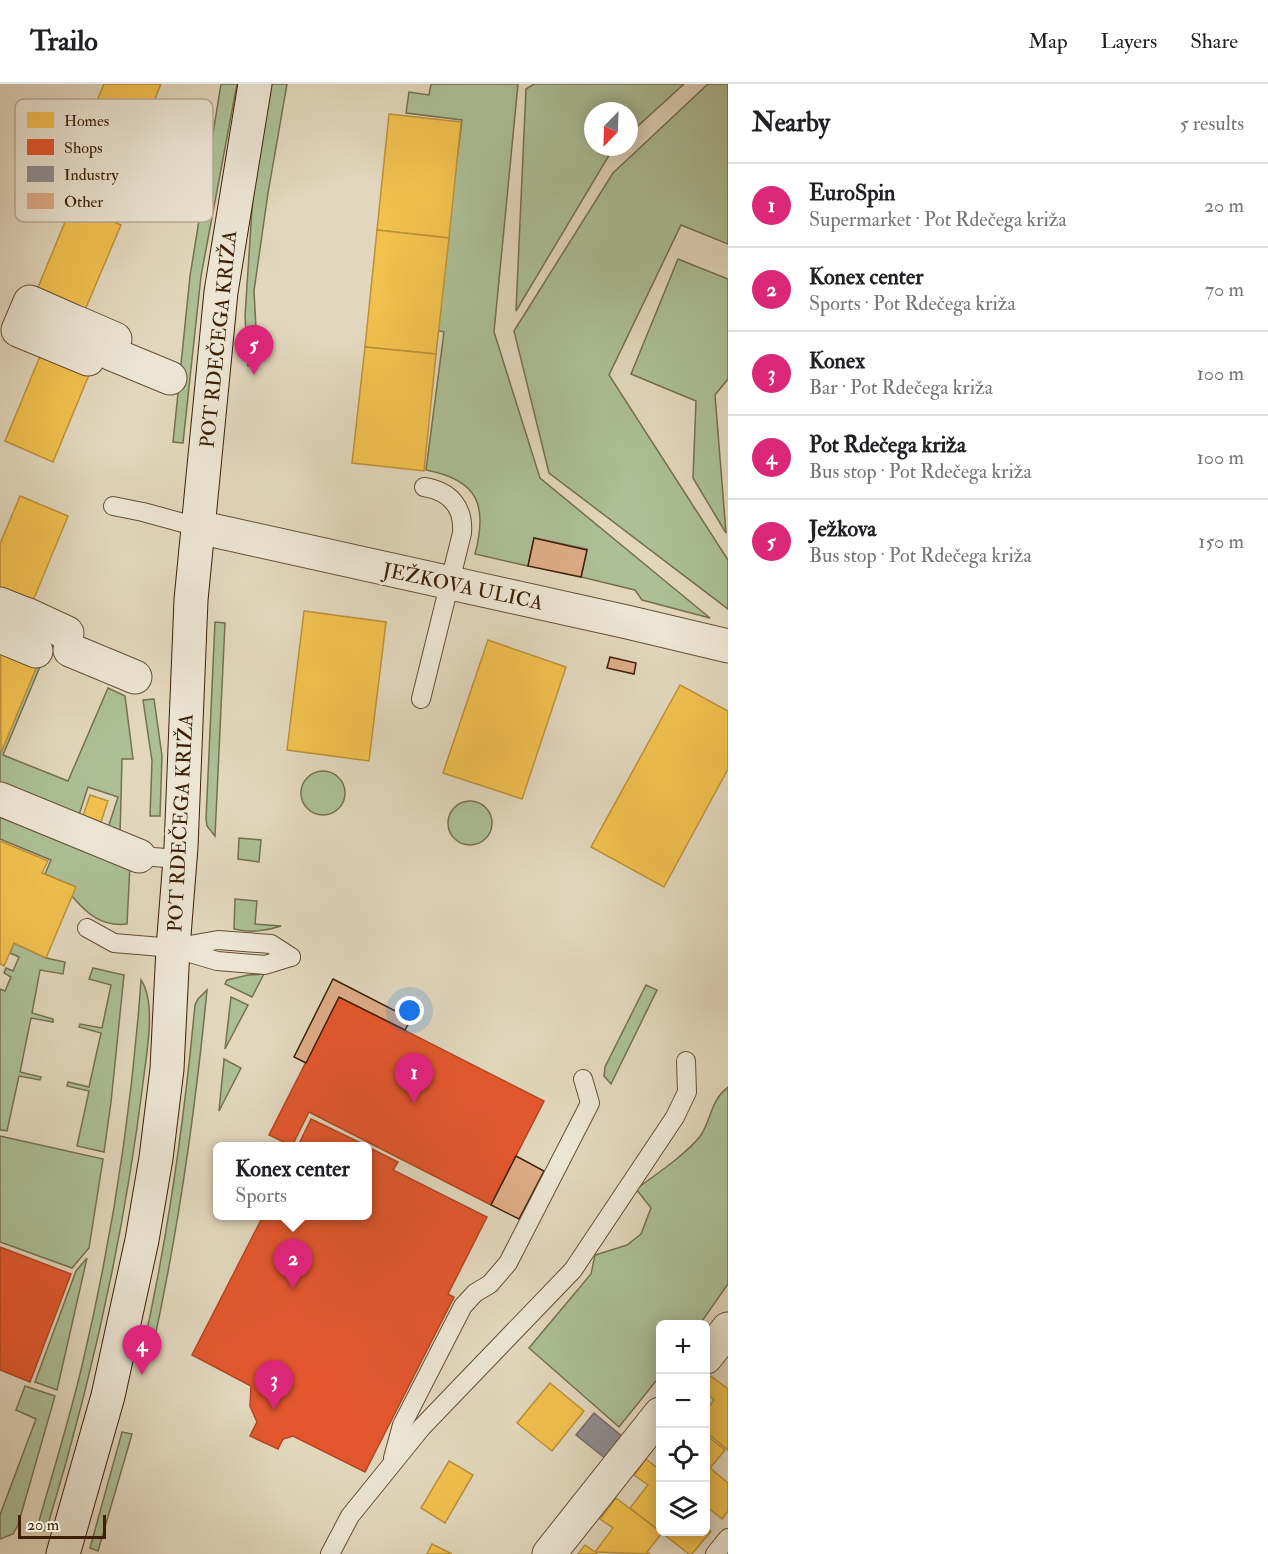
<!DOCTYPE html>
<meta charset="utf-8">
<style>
body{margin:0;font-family:"IM FELL Double Pica",serif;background:#f2f2f2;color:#202124}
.controls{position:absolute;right:18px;bottom:18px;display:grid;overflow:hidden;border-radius:9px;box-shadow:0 3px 15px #0003}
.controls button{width:54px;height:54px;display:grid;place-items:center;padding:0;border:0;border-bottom:2px solid #e0e0e0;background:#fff;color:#202124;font:30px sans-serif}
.compass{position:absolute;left:584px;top:18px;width:54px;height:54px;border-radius:50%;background:#fff;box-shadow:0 3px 15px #0003;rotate:203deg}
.scale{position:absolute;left:18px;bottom:15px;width:88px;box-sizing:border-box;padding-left:6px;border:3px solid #3e2006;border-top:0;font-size:16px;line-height:21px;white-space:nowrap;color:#3e2006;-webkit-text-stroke:4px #ece5d4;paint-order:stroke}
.you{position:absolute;left:410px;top:927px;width:21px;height:21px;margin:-15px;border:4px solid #fff;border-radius:50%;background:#1a73e8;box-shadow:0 0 0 9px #1a73e833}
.badge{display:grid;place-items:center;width:39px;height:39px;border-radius:50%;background:#db2777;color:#fff;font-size:20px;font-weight:700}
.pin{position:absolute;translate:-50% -50px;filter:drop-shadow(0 2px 3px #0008)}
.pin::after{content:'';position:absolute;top:32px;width:21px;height:18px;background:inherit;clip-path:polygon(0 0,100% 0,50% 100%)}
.popup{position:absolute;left:213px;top:1058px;width:159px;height:78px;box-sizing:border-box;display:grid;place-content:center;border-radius:9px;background:#fff;filter:drop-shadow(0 2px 4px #0005);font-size:20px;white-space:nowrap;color:#757577}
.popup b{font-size:22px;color:#202124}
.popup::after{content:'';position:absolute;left:50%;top:100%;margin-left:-12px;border:12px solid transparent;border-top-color:#fff}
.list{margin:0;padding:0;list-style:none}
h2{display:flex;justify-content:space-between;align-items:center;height:78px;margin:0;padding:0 24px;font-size:26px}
h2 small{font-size:20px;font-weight:400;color:#757577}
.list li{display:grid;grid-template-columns:39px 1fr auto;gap:18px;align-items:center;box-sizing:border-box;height:84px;padding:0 24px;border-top:2px solid #e0e0e0}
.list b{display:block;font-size:22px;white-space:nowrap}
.list p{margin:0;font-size:20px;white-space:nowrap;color:#757577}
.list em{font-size:20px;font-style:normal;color:#757577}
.icon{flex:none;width:33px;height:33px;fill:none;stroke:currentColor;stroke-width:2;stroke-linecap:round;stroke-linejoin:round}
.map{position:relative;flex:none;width:728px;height:1470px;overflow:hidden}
header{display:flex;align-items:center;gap:36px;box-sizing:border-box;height:84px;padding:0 30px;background:#fff;border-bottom:2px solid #e0e0e0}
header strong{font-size:28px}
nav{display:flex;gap:33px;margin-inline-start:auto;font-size:21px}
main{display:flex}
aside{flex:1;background:#fff}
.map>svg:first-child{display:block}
</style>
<header>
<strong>Trailo</strong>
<nav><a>Map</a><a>Layers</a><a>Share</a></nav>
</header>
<main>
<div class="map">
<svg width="728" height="1470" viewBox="0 0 728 1470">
<rect width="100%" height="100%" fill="#e2d7bd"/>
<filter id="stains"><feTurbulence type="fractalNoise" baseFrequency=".00333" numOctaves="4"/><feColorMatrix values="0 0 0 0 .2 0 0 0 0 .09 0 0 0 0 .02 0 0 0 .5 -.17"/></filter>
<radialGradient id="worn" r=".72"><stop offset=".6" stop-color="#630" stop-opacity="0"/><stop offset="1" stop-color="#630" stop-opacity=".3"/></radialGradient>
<g fill="#acbf96" stroke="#75704e" stroke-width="1.5">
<path d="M221,0H237L201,192L183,359L173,358L190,192Z"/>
<path d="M270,0H287L268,109L254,207L258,282H248L245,232L252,125L256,86Z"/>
<path d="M431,0H518L494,248L540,394L710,534L642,516L635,506L581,493L587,465L534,454L528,482L475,470C488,421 478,396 426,386L444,248L435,246L462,36L406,29L409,8L429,11Z"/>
<path d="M534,0H684L629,50V27H593V63H614L516,227L526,5Z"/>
<path d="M708,0H728V160L681,141L609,291L728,476V525L549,389L514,247L613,89Z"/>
<path d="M678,175L728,195V295L715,311L726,449L693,394L696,317L631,290Z"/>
<path d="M215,538L225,539L215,752L207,742L206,735Z"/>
<path d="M39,577L42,578L3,671L68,697L108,604L125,612L133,675H122L120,752L107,747L118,713L88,703L78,734L0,702V669Z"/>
<path d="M154,615L162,672L160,732H150L152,677L143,616Z"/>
<circle cx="323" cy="709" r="22"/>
<circle cx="470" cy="739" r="22"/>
<path d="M0,726L130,781L127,840C102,843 87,830 72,812L75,803L45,790L51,776L0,755Z"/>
<path d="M239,754L261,756L259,778L238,775Z"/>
<path d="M235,815L257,817L255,840L281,842C267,847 249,849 234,845Z"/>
<path d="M14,859L46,874L65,878L63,890L40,886L32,929L53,935V938L31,934L20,988L41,993L40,996L19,992L7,1047L0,1046V905L5,907L11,893L4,889L6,884L13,887L19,873L10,869Z"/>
<path d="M93,884L124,891L111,1018L104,1068L77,1062L89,1007L67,1002L68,998L89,1003L101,949L79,943L80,940L102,944L111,901L89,895Z"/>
<path d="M264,890L252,913L225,900L227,896L248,891Z"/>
<path d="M141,896C157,919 146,972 143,999C124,1151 91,1300 46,1447L37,1444C53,1387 71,1331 84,1273C113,1149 132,1023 141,896Z"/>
<path d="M646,901L657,906L611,1000L604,992L605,983Z"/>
<path d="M207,906C195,1030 178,1150 151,1271L142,1269C168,1154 184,1038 195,921L198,915Z"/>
<path d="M231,913L248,921L225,965Z"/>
<path d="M224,975L241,984L219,1027L224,976Z"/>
<path d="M728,1003V1200L700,1240H660V1292L619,1343L529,1264L591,1190L595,1171L627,1161L641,1150L651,1124L636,1105C654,1092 688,1069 701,1051C712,1034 710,1017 728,1003Z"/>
<path d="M0,1052L103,1075L89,1164L72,1184L0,1158Z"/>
<path d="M87,1174L57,1306L35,1298L76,1187Z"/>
<path d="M25,1302L55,1312L18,1441L13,1450L0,1455V1431L36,1335L16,1326Z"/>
<path d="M122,1348L132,1350L98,1467L90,1464Z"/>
</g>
<g fill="#f2c14e" stroke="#bc9138" stroke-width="1.5">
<path d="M104,0H161L138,56L89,35Z"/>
<path d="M389,30L461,38L449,154L377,146Z"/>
<path d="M72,121L121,141L82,233L91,286L53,378L5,357L43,265L34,213Z"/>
<path d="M377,146L449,154L436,270L365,263Z"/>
<path d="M365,263L436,270L424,387L352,379Z"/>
<path d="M20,412L68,432L30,524L39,577L1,669L0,460Z"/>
<path d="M304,527L386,538L369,677L287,666Z"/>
<path d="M488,556L566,583L522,715L443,689Z"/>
<path d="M680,601L728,627V685L664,803L591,763Z"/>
<path d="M90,711L108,717L101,738L83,732Z"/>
<path d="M0,757L48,777L42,789L76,803L46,874L14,859L4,882L0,880Z"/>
<path d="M711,1292L728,1305V1366L706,1348V1326L714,1316L706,1309V1299Z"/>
<path d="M550,1299L584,1327L552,1367L517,1339Z"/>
<path d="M706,1351L725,1366L710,1384L728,1399V1427L722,1435L706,1422Z"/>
<path d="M646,1375L660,1386V1448H706V1443L711,1447L692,1470H689L630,1424L648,1401L634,1391Z"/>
<path d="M449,1377L473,1391L445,1439L421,1424Z"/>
<path d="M616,1414L662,1449L647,1468L650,1470L595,1468L613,1444L600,1435Z"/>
<path d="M432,1460L452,1470H427Z"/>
<path d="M585,1461L595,1468L597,1470H578Z"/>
</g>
<g fill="#e4572e" stroke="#b24622" stroke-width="1.5">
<path d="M339,913L544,1017L491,1121L309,1028L292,1062L269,1051Z"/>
<path d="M311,1035L367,1062H298Z"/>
<path d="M368,1063L398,1078L393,1086L487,1133L448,1210L454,1213L365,1388L293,1352L283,1355L278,1365L250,1352L257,1338L250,1322L251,1302L192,1271L263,1132H368Z"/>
<path d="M0,1163L71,1190L30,1298L0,1286Z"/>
</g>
<path fill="#8d8d92" stroke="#756c68" stroke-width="1.5" d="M594,1329L623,1353L606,1375L576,1351Z"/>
<g fill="#dead88" stroke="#3e2006" stroke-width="1.5">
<path d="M534,454L587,466L581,493L528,482Z"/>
<path d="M610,573L636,579L634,590L607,584Z"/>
<path d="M333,895L411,935L405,946L339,913L306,979L294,973Z"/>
<path d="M516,1072L544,1087L519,1135L491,1121Z"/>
</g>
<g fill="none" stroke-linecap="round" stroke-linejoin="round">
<defs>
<g id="lane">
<path d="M113,422L143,428L198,443"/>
<path d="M421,615L462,449C464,423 450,407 424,403"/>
<path d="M139,772L180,775"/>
<path d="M87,844L114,859L173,864L217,877L265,881L291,873"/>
<path d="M178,863L218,856L271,860L291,873"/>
<path d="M393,1374L402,1341L463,1222L475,1209L490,1200L508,1179L585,1029L590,1019L583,995"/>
<path d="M330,1470L350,1432L422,1343L573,1186L675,1033L687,1008L686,977"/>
<path d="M715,1470L728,1454"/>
</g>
<g id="street">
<path d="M73,237L30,218L18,246L88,275"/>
<path d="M78,239L115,255"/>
<path d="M112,270L170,294"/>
<path d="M198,443L627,538L728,562"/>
<path d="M0,520L20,528"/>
<path d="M26,530L67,549"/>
<path d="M0,552L36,567"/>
<path d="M70,566L135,593"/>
<path d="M0,715L139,772"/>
<path d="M706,1273L728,1245"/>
<path d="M549,1470L660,1330"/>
</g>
<path id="secondary" d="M63,1470L108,1312L142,1156L156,1074L167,985L173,864L181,763L191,516L221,208L255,0"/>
</defs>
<use href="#lane" stroke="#674e34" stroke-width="20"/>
<use href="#street" stroke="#674e34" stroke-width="35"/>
<use href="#secondary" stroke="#3e2006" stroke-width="35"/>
<use href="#lane" stroke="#ece5d4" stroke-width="18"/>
<use href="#street" stroke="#ece5d4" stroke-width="33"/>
<use href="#secondary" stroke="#ece5d4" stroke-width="33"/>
</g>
<g text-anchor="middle" stroke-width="6" stroke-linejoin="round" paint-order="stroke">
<g font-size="20" fill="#3e2006" stroke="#ece5d4">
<text transform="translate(218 255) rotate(-84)" y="7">POT RDEČEGA KRIŽA</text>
<text transform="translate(463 502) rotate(12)" y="7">JEŽKOVA ULICA</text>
<text transform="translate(180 739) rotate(-87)" y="7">POT RDEČEGA KRIŽA</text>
</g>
</g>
<rect x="15" y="15" width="198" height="123" rx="9" fill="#ece5d4" stroke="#b8aa96" stroke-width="1.5"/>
<rect x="27" y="28" width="27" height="16" fill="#f2c14e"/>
<rect x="27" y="55" width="27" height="16" fill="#e4572e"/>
<rect x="27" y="82" width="27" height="16" fill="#8d8d92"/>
<rect x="27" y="109" width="27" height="16" fill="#dead88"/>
<g font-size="16" fill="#3e2006">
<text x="64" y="42">Homes</text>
<text x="64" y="69">Shops</text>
<text x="64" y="96">Industry</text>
<text x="64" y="123">Other</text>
</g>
<rect width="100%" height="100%" filter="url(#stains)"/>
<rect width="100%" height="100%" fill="url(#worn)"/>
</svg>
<div class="controls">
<button>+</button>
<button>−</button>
<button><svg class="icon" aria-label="locate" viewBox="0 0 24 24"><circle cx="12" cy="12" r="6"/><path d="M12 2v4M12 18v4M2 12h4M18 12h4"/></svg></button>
<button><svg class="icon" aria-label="layers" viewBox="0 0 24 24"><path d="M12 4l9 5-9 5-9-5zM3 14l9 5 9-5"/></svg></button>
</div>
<svg class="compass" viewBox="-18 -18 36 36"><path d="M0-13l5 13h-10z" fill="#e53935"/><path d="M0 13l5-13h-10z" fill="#757577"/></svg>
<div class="scale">20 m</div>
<div class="you"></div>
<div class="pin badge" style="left:414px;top:1019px">1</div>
<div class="pin badge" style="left:293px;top:1205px">2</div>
<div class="popup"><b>Konex center</b>Sports</div>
<div class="pin badge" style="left:274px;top:1326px">3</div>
<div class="pin badge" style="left:142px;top:1291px">4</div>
<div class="pin badge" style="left:254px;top:291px">5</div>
</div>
<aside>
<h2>Nearby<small>5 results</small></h2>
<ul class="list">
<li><span class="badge">1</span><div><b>EuroSpin</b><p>Supermarket · Pot Rdečega križa</p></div><em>20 m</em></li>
<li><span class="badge">2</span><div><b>Konex center</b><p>Sports · Pot Rdečega križa</p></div><em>70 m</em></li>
<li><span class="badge">3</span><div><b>Konex</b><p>Bar · Pot Rdečega križa</p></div><em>100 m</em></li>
<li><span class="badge">4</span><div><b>Pot Rdečega križa</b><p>Bus stop · Pot Rdečega križa</p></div><em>100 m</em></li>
<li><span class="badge">5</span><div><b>Ježkova</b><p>Bus stop · Pot Rdečega križa</p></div><em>150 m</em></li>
</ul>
</aside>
</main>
